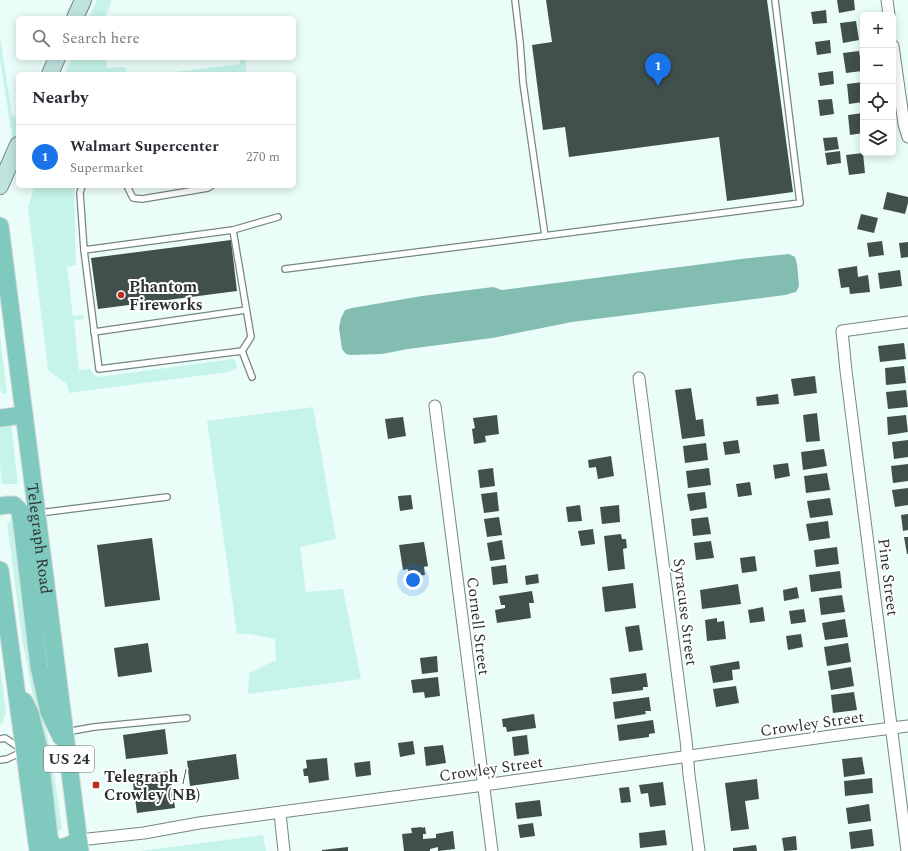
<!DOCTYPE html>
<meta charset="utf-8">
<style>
body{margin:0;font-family:Spectral,serif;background:#f7f7f7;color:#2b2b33}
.controls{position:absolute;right:12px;top:12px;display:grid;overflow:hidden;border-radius:6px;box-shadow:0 2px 10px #0003}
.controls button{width:36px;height:36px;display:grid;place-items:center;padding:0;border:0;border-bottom:1px solid #e1e1e2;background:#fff;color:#2b2b33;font:20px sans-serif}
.you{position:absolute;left:413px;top:580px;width:14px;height:14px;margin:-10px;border:3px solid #fff;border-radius:50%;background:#1a73e8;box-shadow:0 0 0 6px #1a73e833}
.badge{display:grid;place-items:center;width:26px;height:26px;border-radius:50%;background:#1a73e8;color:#fff;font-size:13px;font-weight:700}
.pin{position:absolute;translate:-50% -33px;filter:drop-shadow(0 1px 2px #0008)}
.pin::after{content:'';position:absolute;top:21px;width:14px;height:12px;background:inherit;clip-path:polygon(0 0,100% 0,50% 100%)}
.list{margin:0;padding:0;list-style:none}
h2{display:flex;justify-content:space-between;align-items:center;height:52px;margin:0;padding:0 16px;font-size:17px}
h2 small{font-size:13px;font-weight:400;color:#7c7c81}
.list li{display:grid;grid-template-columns:26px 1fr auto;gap:12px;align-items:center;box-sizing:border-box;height:64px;padding:0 16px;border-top:1px solid #e1e1e2}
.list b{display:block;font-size:15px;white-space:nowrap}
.list p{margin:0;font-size:13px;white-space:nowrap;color:#7c7c81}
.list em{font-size:13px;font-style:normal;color:#7c7c81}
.icon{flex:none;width:22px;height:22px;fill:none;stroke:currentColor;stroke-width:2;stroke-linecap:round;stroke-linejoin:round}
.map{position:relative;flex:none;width:908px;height:851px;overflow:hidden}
.search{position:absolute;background:#fff;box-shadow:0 2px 10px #0003;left:16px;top:16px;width:280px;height:44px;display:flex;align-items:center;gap:10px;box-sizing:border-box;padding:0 14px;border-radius:6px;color:#7c7c81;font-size:15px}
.panel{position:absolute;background:#fff;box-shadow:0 2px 10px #0003;left:16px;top:72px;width:280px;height:116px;border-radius:6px}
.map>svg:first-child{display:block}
</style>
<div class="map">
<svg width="908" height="851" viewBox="0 0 908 851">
<rect width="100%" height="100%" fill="#ebfdf9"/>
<g fill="#c6f4ea">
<path d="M97,0H112L105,18H89Z"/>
<path d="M0,38L12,115L18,118V132L15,138H13L12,136L0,59Z"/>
<path d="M72,58H106L107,68L124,67L126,69L127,74H65Z"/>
<path d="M240,58H245L247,74H160L240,64Z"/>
<path d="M34,186H74L76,265L67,267L73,316L83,315L84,319L74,321L79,370L90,369L94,375L99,377L233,359L236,362L237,366L236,369L228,372L69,393L67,384L48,370L28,208Z"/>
<path d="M0,336L7,393L4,394L1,391L0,388Z"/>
<path d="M313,407L336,539L300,547L306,592L343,589L361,679L248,694L249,673L276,660L275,639L250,634H237L207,421Z"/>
<path d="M11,425L18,484H2L0,465V426Z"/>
<path d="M11,517L13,526H16L34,665L53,766L62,829L59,830V832L56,830L43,750L22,638L7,523L10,522V518Z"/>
<path d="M0,667L6,712L3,722L0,726Z"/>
<path d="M263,835L266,851H140Z"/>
</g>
<path fill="#83bcb0" d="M789,254L795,257L797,264L799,286L796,292L785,295L572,322L492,338L408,349L382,354L350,355L346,354L342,349L339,328L341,318L345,310L352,308L422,296L493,287L502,290L711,263L741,259Z"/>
<g fill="#41504d">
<path d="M546,0H767L793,192L727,201L719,137L569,157L565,127L543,130L532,45L552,42Z"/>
<path d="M837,0H854L855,10L839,13Z"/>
<path d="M826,10L827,23L813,24L811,12Z"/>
<path d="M856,21L859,40L843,43L840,23Z"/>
<path d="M830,40L831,53L817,55L815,42Z"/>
<path d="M859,51L862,71L846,73L843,53Z"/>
<path d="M833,71L834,84L820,86L818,73Z"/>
<path d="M863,82V102L849,104L847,84Z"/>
<path d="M832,99L834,114L820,116L818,100Z"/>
<path d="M863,113V133L850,135L848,115Z"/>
<path d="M837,137L839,149L825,151L823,138Z"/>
<path d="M840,151L841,163L827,165L825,153Z"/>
<path d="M863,153L865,173L849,175L846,155Z"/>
<path d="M887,192L908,197V203L905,214L883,209Z"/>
<path d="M861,214L878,218L874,233L857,229Z"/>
<path d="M231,240L237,291L98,309L91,258Z"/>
<path d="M882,241L884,255L869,257L867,243Z"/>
<path d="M908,242V257L901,258L899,243Z"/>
<path d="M857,266L858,277L868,275L870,292L850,294L849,287L841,288L838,269Z"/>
<path d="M900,270L902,286L880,289L878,273Z"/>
<path d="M904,343L906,359L880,362L878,346Z"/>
<path d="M904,366L906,383L886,385L885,368Z"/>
<path d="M815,376L817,393L794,396L791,379Z"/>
<path d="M691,388L696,420L703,419L705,436L682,439L675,390Z"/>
<path d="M906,390L908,407L888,409L886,392Z"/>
<path d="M778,394L779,404L757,406L756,397Z"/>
<path d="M817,413L820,441L806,442L803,415Z"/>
<path d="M497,415L499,434L485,436L486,442L474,444L472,429L475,428L473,418Z"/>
<path d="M906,415L908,432L888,435L887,417Z"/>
<path d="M403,417L406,436L388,439L385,419Z"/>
<path d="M738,440L740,453L725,455L723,442Z"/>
<path d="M908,440V457L894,459L892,442Z"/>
<path d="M706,443L708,460L685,463L683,446Z"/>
<path d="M824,449L827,466L803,470L801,452Z"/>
<path d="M611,456L614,476L598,479L596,467L589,468L588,460Z"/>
<path d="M788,463L790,476L775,479L773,465Z"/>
<path d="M908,464V481L893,483L891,466Z"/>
<path d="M493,468L495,486L480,488L478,470Z"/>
<path d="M709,468L711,485L688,488L686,471Z"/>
<path d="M827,473L830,490L806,493L804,476Z"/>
<path d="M750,482L752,495L738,497L736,484Z"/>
<path d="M908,488V505L895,507L892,490Z"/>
<path d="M497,492L499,511L484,513L481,494Z"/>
<path d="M705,492L707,508L690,511L687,494Z"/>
<path d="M411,495L413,509L400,511L398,496Z"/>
<path d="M830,498L833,515L810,518L807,501Z"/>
<path d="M580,505L582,521L568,522L566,507Z"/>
<path d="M619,505L620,522L602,524L600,507Z"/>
<path d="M908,514V530L903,531L901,515Z"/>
<path d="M499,517L502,535L487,537L484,519Z"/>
<path d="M708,517L711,534L693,536L691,519Z"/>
<path d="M828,521L830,538L809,541L806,524Z"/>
<path d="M593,529L595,544L581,546L578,531Z"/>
<path d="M621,534L622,539H626L627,548L623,549L625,569L608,571L604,536Z"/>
<path d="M904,537H908V554H907Z"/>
<path d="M152,538L160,600L105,607L97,545Z"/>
<path d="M502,540L505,559L490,561L487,543Z"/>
<path d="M711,541L714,558L696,560L694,543Z"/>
<path d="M424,542L428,566L424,567L425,575L409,577L408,569L403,570L399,545Z"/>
<path d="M837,547L839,564L816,567L814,550Z"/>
<path d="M755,556L757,571L742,573L740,558Z"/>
<path d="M506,565L508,583L493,585L491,567Z"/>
<path d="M840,571L842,588L811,592L809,575Z"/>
<path d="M538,574L539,583L526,585L525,576Z"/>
<path d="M633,583L636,608L605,612L602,587Z"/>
<path d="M738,584L741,604L702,609L700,590Z"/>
<path d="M797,587L799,598L784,601L783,590Z"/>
<path d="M532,591L534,603H529L531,618L497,623L495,610L505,608V605H501L499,596Z"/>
<path d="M842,595L845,612L821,615L819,598Z"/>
<path d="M763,607L765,621L750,623L748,610Z"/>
<path d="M804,609L806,622L791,624L789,611Z"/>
<path d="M717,618V622L724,621L726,639L707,641L705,620Z"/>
<path d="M845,619L848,637L825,640L822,623Z"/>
<path d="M639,625L643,650L629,652L625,627Z"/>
<path d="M801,634L803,647L788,650L786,636Z"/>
<path d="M148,643L152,672L118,677L114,648Z"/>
<path d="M848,643L851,662L827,666L824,647Z"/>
<path d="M437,656L438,672L422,674L420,658Z"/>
<path d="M739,661L740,669L732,670L733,680L713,683L710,666Z"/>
<path d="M851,667L854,686L831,690L828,671Z"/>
<path d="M646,673L648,687H643V690L612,694L610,678Z"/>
<path d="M438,677L440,696L425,698L424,692L413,693L411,680Z"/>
<path d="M736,686L739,703L716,707L713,689Z"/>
<path d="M854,692L857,710L833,713L831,695Z"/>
<path d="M649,697L651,711H645L646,714L615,719L613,702Z"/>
<path d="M534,714L536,728L507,732L506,727H503L502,719Z"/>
<path d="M653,720L655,733L649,734V737L619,741L617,725Z"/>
<path d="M165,729L168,754L126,759L123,735Z"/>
<path d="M527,735L529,754L514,756L512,737Z"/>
<path d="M413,741L415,754L400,757L398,743Z"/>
<path d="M443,745L446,763L426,766L424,747Z"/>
<path d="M236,754L239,779L190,786L187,761Z"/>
<path d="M862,757L865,774L844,777L842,759Z"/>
<path d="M327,758L329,780L309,783L308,776H304L303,769L307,768L306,760Z"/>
<path d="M370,761L371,775L356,777L354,763Z"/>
<path d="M170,771L175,808L137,813L132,776Z"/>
<path d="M872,778L873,793L845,796L844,781Z"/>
<path d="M757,779L759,799L745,801L749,829L731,831L725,783Z"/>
<path d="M663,782L666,805L650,807L648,793L641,794L639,785Z"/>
<path d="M629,787L631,802L621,803L619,788Z"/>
<path d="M540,800L542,816L517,819L515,803Z"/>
<path d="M869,804L871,821L848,824L846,808Z"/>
<path d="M533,823L535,836L520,838L518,825Z"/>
<path d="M422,827V828L425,827L426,834H423V839L436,838V834L453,831L455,849L438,851V847L430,849V851H404L402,834L412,833L411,828Z"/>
<path d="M872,829L874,846L851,849L849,832Z"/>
<path d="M665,830L667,845L640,848L639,833Z"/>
<path d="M796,836L797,850L784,851L782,838Z"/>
<path d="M756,845L757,851H733V848Z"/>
<path d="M348,847V851H322V850Z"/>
</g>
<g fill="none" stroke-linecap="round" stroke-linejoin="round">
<defs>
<g id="lane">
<path d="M515,0L520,42L523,83L545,236"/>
<path d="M82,186L80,193L84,250L233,230L278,217"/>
<path d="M127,186L133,198L142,199L208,188L211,186"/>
<path d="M233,230L251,337L242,351"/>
<path d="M84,250L99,369L242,351L252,377"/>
<path d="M285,269L800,203L775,0"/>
<path d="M94,332L246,310"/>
<path d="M39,513L167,497"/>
<path d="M66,732L94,727L187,718"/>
<path d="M0,739L5,738L24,751L7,759L0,760"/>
</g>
<g id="street">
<path d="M887,0L889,15"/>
<path d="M893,46L904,124L908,137"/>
<path d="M639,378L686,740L689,775L699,851"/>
<path d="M435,406L492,851"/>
<path d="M280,813L284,851"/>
<path d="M79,840L144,833L199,823L484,785L838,735L908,726"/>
<path d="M907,851L846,371L842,331L908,322"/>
</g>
<g id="secondary">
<path d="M75,18L83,0"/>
<path d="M50,74L57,58"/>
<path d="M0,186L18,145"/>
</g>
<g id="primary">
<path id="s1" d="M0,226L80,851"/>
<path d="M0,418L24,415"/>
<path d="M0,506L7,505H14L20,511L22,526L39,667L49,712L61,737"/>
<path d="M0,570L38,851"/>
<path d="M24,701L30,713L39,749L49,836C50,839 51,843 52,846C58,851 73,844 79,840"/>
</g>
</defs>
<use href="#lane" stroke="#768683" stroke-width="8"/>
<use href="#street" stroke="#768683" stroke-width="13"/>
<use href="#secondary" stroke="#768683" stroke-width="18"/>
<use href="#primary" stroke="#d9dada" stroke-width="19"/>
<use href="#lane" stroke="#fff" stroke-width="5.5"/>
<use href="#street" stroke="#fff" stroke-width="11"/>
<use href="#secondary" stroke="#bfe4df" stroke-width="16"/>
<use href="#primary" stroke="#7fc9be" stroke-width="17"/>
</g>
<g fill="#bc2f1d" stroke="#fff" stroke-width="1.5">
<circle cx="121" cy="295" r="4"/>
<rect x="92" y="781" width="8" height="8" rx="2"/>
</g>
<g text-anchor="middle" stroke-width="4" stroke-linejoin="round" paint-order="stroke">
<rect fill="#fff" stroke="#6b706f" stroke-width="1" x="44" y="746" width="50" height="26" rx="3"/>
<g font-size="15" font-weight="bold" fill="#2c3331">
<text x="69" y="764">US 24</text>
</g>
<g font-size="16" font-weight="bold" fill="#2c3331" stroke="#fff" text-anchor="start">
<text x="129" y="292">Phantom<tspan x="129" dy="18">Fireworks</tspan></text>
<text x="104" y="782">Telegraph /<tspan x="104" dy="18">Crowley (NB)</tspan></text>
</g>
<g font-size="16" fill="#2c3331" stroke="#fff">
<text dy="6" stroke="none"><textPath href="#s1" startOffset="315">Telegraph Road</textPath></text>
<text transform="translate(889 577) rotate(83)" y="6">Pine Street</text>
<text transform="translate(686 612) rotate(83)" y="6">Syracuse Street</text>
<text transform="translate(479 626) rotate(83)" y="6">Cornell Street</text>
<text transform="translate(812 723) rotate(-8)" y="6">Crowley Street</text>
<text transform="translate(491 768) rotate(-8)" y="6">Crowley Street</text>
</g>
</g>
</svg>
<div class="controls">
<button>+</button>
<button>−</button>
<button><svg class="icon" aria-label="locate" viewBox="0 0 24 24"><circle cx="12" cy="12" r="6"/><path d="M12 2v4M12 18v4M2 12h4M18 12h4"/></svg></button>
<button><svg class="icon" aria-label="layers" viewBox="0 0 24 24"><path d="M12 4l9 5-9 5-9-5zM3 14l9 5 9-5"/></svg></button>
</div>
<div class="you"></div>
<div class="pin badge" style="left:658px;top:86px">1</div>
<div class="search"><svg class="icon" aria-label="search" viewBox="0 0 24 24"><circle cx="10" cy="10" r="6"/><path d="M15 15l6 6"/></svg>Search here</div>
<section class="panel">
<h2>Nearby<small></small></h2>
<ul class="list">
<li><span class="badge">1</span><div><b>Walmart Supercenter</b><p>Supermarket</p></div><em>270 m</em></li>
</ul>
</section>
</div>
